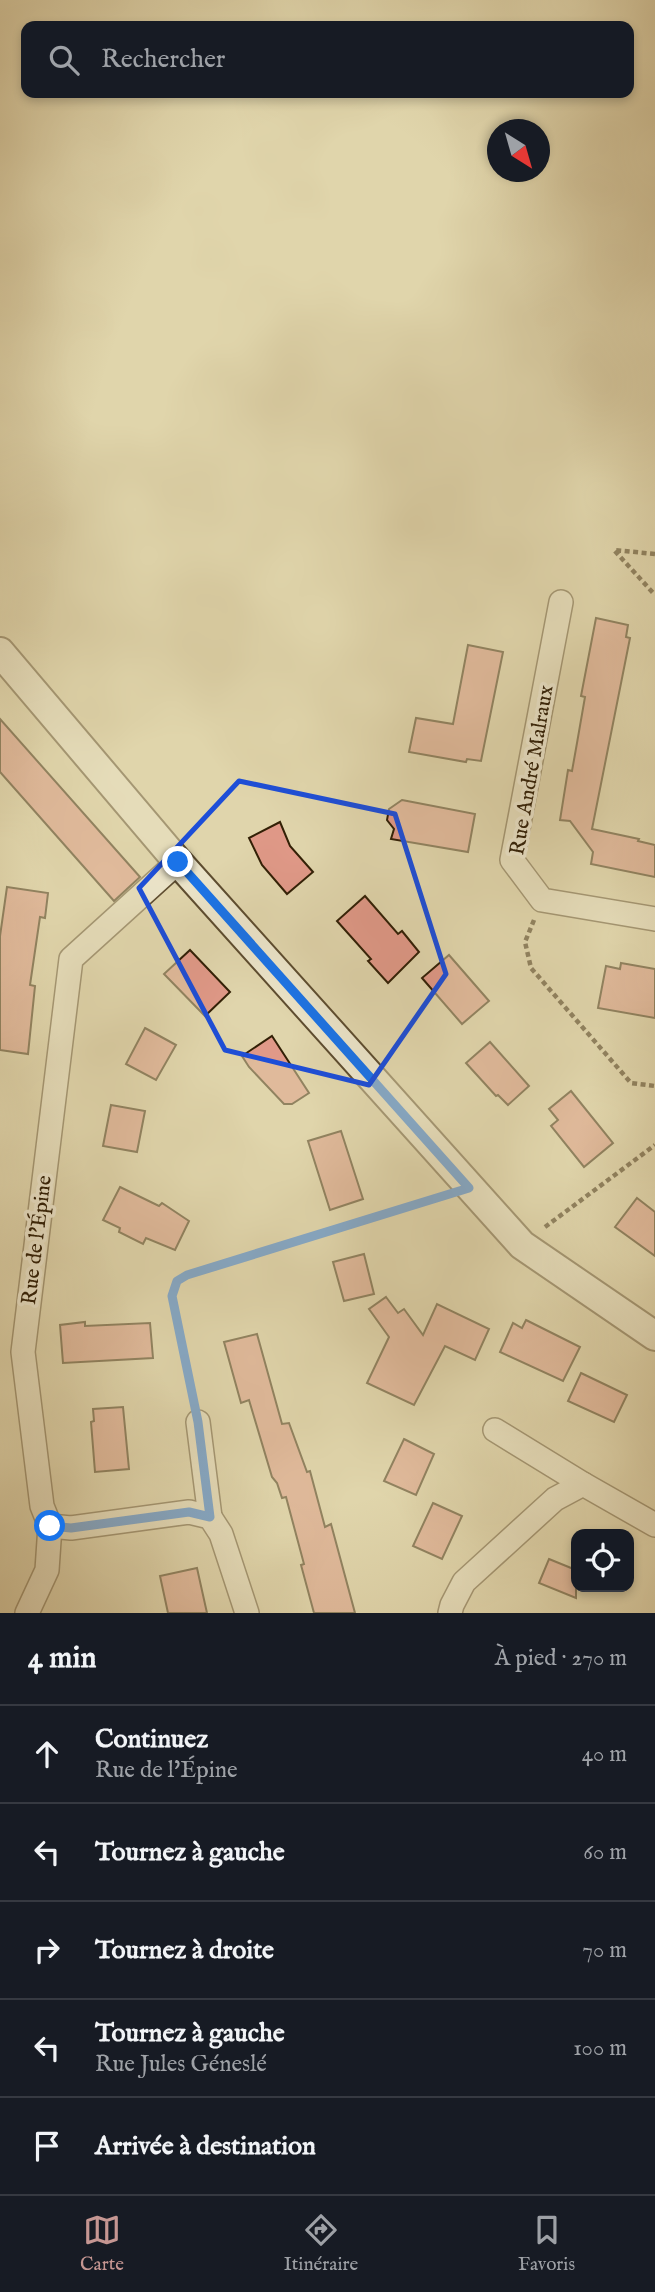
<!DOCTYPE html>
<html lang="fr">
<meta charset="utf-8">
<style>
body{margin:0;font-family:"IM FELL English",serif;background:#242831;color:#f1f3f6}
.controls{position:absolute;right:21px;bottom:21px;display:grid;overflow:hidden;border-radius:14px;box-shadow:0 4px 10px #0003}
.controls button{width:63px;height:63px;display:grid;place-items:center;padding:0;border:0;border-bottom:2px solid #363941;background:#171b24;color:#f1f3f6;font:35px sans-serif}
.compass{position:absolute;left:487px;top:119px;width:63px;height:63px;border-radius:50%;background:#171b24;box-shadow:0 4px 10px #0003;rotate:143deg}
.stop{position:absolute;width:21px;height:21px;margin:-16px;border:5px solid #1a73e8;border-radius:50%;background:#fff}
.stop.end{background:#1a73e8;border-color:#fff;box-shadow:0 2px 7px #0008}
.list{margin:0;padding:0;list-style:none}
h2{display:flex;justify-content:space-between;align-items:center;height:91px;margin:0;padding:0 28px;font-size:30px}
h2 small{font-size:23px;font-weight:400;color:#9ea1a6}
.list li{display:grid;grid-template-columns:46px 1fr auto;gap:21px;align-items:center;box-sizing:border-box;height:98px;padding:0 28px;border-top:2px solid #363941}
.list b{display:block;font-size:26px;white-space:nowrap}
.list p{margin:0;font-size:23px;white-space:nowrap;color:#9ea1a6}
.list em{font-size:23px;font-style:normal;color:#9ea1a6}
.icon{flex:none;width:38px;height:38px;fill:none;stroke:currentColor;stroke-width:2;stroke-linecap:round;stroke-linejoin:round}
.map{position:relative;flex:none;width:655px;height:1613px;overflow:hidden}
.search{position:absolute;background:#171b24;box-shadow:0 4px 10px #0003;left:21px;right:21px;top:21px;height:77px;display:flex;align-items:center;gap:18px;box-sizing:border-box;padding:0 24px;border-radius:14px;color:#9ea1a6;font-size:26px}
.sheet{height:581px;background:#171b24}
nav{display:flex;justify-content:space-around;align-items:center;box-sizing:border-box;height:98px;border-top:2px solid #363941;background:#171b24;font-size:19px;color:#9ea1a6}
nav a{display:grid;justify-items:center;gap:4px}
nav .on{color:#c59692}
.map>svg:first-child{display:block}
</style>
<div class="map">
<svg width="655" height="1613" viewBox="0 0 655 1613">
<rect width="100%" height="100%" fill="#e0d5ac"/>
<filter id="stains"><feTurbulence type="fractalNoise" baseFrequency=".00286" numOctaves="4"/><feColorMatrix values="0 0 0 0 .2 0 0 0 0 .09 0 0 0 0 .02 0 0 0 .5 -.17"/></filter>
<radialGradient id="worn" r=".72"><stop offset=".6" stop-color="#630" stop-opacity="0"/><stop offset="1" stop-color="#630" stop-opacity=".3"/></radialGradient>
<g fill="#e09988" stroke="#322006" stroke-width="2">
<path d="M596,618L628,625L626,637L630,638L592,829L639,839L638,841L655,845V877L591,864L593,852L570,821L560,820L568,770L572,771L577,743L585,697L581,696Z"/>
<path d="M468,645L503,652L481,761L467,759L466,762L409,752L416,718L453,724Z"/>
<path d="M0,719L140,877L114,901L0,772Z"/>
<path d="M402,800L475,814L468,852L391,839L394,829L387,820L389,809Z"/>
<path d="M280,822L290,846L313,872L287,894L262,865L249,838Z"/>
<path d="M7,887L48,893L45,918L40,917L30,985L35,986L28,1054L0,1050V936Z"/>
<path d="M365,896L398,934L402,931L419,952L388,983L368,961L371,959L337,921Z"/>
<path d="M190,950L230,992L205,1016L164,974Z"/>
<path d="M449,955L489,1001L462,1024L422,978Z"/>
<path d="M621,963L655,969V1018L598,1008L606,966L620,969Z"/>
<path d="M145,1028L176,1045L156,1080L126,1064Z"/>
<path d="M272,1036L309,1093L292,1104H284L249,1067L242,1056Z"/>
<path d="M490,1042L529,1086L508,1105L498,1095L496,1096L466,1063Z"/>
<path d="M571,1091L613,1143L584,1167L551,1126L558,1120L549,1109Z"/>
<path d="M111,1105L145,1111L137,1152L103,1146Z"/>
<path d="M341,1131L363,1199L330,1210L308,1141Z"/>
<path d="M120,1187L159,1206L162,1203L189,1221L175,1250L146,1238L143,1244L119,1232L120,1228L103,1220Z"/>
<path d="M637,1198L655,1212V1256L615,1227Z"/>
<path d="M364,1254L374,1294L344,1301L333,1262Z"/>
<path d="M386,1297L398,1313L404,1309L423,1335L437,1304L489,1329L475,1360L445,1346L414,1405L367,1383L389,1337L369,1309Z"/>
<path d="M526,1320L580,1347L563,1381L500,1352L513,1323L522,1328Z"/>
<path d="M85,1322V1326L150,1323L153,1358L63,1363L60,1325Z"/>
<path d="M257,1334L282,1424L289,1423L307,1472L310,1471L325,1527L331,1524L355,1613H314L301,1565L304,1564L286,1497L282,1498L277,1483L272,1477L249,1400L241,1403L224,1342Z"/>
<path d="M581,1373L627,1395L614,1422L568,1401Z"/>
<path d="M123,1407L129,1469L95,1472L91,1422L94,1421L93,1409Z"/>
<path d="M404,1439L434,1454L416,1495L384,1481Z"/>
<path d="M433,1503L462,1516L442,1559L413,1546Z"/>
<path d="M549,1559L576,1570V1598L539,1583Z"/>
<path d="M197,1568L207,1613H168L160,1576Z"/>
</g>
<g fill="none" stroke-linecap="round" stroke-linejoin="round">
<defs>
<g id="minor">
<path d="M561,602L512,860L542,900L655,919"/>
<path d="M178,862L71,959L23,1352L42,1506L50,1526L71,1528L189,1512L210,1517L221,1534L247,1613"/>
<path d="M198,1422L210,1517"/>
<path d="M495,1430L583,1484"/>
<path d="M27,1613L47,1570L50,1526"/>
<path d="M450,1613L452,1605L464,1582L555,1499L583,1484L655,1525"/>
</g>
<path id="tertiary" d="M0,652L178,862L522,1245L655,1336"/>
</defs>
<use href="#minor" stroke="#5e4d30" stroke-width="26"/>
<use href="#tertiary" stroke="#5e4d30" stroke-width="32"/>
<g stroke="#322006" stroke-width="4.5" stroke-dasharray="5 3.5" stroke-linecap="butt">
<path d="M655,554L614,550L655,595"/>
<path d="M534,920L525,942L531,968L631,1083L655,1086"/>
<path d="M545,1227L655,1145"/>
<path d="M194,1400L172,1295L177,1281L187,1275L442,1197"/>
</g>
<use href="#minor" stroke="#ebe4c9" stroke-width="23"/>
<use href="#tertiary" stroke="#ebe4c9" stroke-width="28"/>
</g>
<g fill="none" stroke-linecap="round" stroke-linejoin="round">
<path stroke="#1a73e8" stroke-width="9" d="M50,1526L71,1528L189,1512L210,1517L198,1422L172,1296L177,1281L187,1275L469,1188L178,862"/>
</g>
<path d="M0 0H655V1613H0ZM239,781L395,814L446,974L369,1085L225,1050L139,888Z" fill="#e0d5ac" fill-opacity=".55" fill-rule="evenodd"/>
<path fill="none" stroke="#1d4ed8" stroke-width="5" stroke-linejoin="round" d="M239,781L395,814L446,974L369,1085L225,1050L139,888Z"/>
<g text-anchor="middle" stroke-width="7" stroke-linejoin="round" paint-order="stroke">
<g font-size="21" fill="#322006" stroke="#ebe4c9">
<text transform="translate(531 770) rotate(-80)" y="7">Rue André Malraux</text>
<text transform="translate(36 1240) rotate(-83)" y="7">Rue de l'Épine</text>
</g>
</g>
<rect width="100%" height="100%" filter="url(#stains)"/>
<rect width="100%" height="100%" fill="url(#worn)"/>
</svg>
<div class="controls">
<button><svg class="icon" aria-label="locate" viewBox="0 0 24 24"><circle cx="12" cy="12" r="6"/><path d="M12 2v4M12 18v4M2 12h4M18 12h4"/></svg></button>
</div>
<svg class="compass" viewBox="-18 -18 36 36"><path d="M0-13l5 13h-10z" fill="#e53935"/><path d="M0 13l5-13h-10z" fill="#9ea1a6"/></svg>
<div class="stop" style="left:50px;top:1526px"></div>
<div class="stop end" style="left:178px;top:862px"></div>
<div class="search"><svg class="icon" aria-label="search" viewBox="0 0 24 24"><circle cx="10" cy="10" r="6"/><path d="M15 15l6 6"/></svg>Rechercher</div>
</div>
<section class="sheet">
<h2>4 min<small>À pied · 270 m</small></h2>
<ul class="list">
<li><svg class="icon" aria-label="ahead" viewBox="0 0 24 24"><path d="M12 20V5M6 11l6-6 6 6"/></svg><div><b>Continuez</b><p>Rue de l'Épine</p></div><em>40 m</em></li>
<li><svg class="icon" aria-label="left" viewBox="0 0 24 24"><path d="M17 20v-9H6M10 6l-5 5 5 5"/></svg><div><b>Tournez à gauche</b></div><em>60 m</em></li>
<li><svg class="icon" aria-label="right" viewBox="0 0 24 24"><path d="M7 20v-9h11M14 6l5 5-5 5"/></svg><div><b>Tournez à droite</b></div><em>70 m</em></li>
<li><svg class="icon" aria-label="left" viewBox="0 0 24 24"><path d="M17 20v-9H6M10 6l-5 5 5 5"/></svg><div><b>Tournez à gauche</b><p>Rue Jules Géneslé</p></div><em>100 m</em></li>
<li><svg class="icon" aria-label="arrive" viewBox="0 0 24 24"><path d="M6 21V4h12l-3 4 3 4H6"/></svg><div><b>Arrivée à destination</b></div></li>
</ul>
</section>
<nav>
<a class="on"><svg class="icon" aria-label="map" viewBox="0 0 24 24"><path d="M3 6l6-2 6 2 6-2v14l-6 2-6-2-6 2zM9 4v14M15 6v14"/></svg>Carte</a>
<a><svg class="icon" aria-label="directions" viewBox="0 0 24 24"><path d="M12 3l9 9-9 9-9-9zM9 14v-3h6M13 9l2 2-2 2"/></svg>Itinéraire</a>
<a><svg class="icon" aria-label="saved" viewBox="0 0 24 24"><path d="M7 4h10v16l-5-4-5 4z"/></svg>Favoris</a>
</nav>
